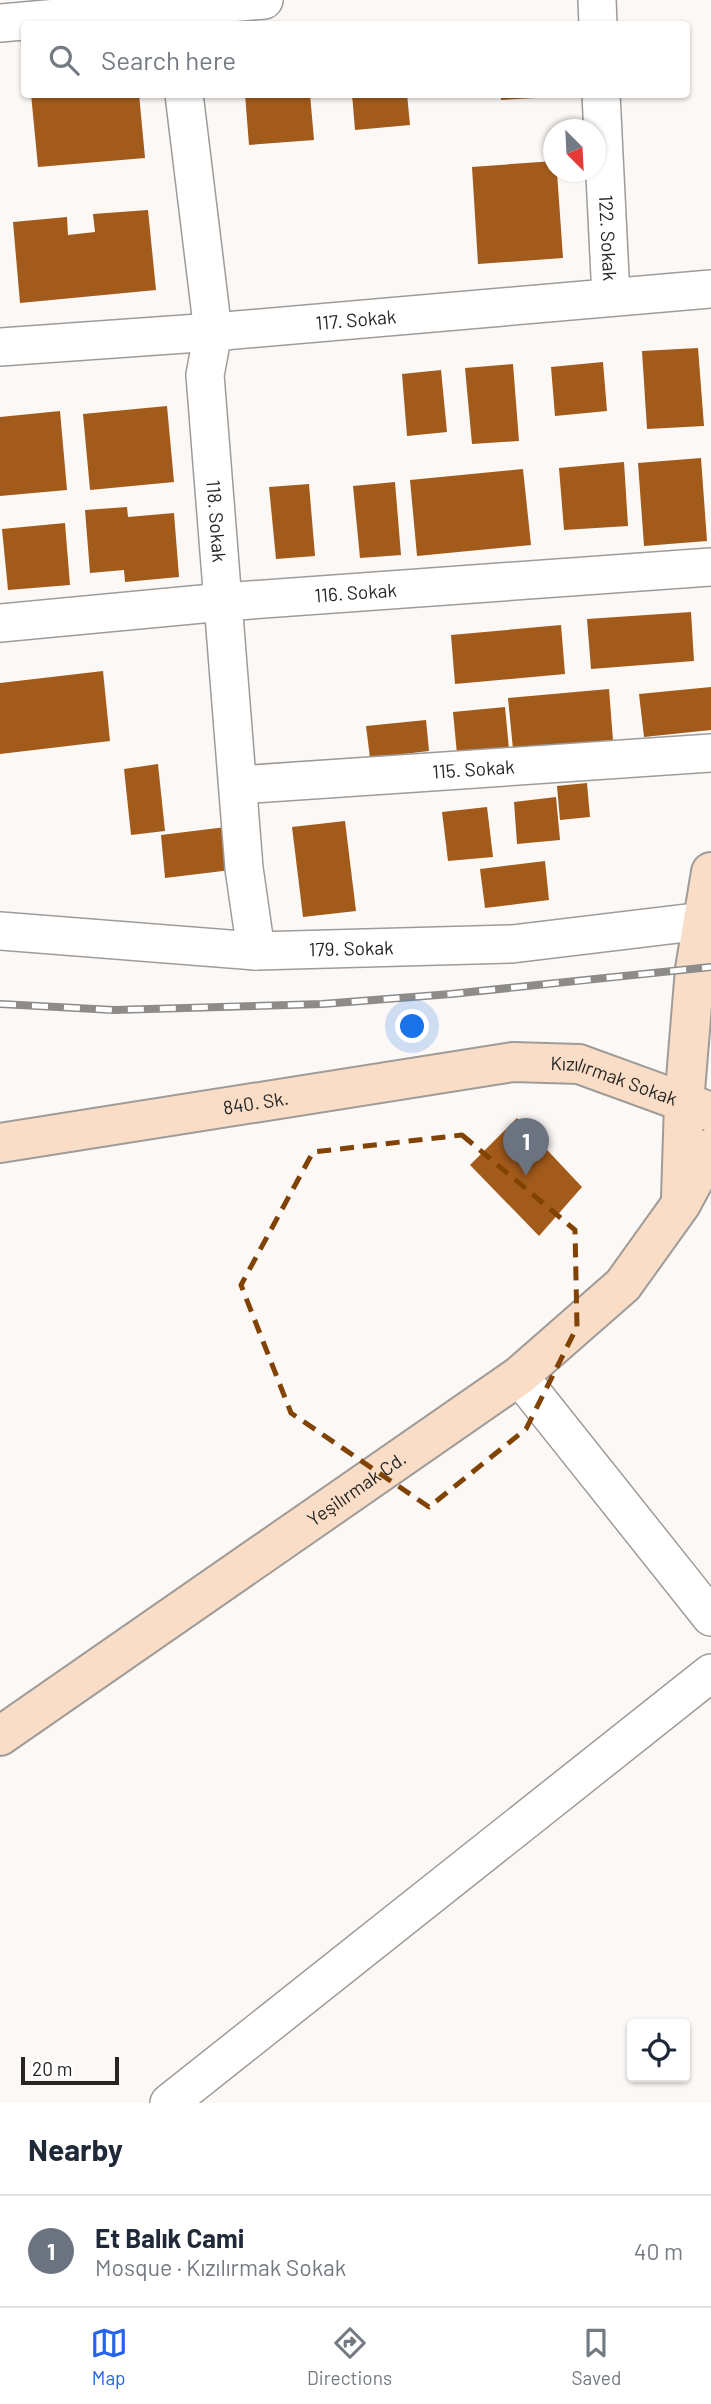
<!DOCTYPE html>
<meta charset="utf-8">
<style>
body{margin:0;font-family:Barlow,sans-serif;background:#f6f6f7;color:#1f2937}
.controls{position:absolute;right:21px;bottom:21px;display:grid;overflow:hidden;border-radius:7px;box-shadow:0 2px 5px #0004}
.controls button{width:63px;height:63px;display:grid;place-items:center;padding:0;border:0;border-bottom:2px solid #e0e1e3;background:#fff;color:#1f2937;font:35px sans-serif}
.compass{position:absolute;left:543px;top:119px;width:63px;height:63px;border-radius:50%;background:#fff;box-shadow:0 2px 5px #0004;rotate:156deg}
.scale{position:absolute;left:21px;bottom:18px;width:98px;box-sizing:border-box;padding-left:7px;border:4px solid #272625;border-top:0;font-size:19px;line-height:24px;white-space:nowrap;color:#272625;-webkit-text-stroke:5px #fff;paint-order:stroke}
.you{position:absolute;left:413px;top:1027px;width:24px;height:24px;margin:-18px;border:5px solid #fff;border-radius:50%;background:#1a73e8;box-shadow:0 0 0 10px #1a73e833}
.badge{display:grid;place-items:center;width:46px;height:46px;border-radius:50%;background:#2563eb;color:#fff;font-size:23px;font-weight:700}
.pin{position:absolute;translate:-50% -58px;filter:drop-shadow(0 2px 4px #0008)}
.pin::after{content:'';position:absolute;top:37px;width:24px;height:21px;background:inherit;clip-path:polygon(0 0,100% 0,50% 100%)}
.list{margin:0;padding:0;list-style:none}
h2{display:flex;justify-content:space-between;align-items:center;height:91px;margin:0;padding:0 28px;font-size:30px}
h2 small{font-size:23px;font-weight:400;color:#747a83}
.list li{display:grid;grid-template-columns:46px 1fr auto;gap:21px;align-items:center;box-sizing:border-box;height:112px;padding:0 28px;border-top:2px solid #e0e1e3}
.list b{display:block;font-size:26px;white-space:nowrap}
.list p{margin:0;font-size:23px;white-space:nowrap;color:#747a83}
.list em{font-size:23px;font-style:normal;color:#747a83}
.icon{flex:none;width:38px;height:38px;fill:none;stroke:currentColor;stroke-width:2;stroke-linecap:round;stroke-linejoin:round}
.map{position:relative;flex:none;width:711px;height:2103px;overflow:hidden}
.search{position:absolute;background:#fff;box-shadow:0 2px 5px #0004;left:21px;right:21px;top:21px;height:77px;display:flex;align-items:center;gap:18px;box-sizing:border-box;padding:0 24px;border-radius:7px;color:#747a83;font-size:26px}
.sheet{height:203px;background:#fff}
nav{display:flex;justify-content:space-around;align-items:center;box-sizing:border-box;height:98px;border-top:2px solid #e0e1e3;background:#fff;font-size:19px;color:#747a83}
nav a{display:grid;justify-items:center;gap:4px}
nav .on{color:#2563eb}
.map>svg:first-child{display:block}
</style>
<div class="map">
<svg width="711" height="2103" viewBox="0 0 711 2103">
<rect width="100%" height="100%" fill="#fcf8f5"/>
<g fill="#a35b1b">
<path d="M31,94H139L145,158L38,167Z"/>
<path d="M245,94H310L314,140L249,145Z"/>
<path d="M352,94H407L410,125L355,130Z"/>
<path d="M501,94H553V97L501,100Z"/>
<path d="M554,161V172H557L563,258L478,264L472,167Z"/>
<path d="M148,210L156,290L20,303L13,222L67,217L68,235L95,232L93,214Z"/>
<path d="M698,348L704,426L647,429L642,351Z"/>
<path d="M603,362L607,411L555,416L551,367Z"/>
<path d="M513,364L519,441L472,444L465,368Z"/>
<path d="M441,370L447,432L407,436L402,374Z"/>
<path d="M167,406L174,482L90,490L83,414Z"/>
<path d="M60,411L67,490L0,496V417Z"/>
<path d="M701,458L707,541L644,546L638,463Z"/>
<path d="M624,462L628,526L564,530L559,468Z"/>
<path d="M523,469L531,545L417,556L410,480Z"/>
<path d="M395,482L401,555L360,558L353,486Z"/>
<path d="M309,484L315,556L276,559L269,487Z"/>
<path d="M127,507L128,517L174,513L179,577L125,582L124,570L90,573L85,510Z"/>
<path d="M65,523L70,585L8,590L2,529Z"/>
<path d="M691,612L694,661L591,669L587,619Z"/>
<path d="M561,625L565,674L455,684L451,635Z"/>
<path d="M103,671L110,741L0,754V683Z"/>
<path d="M711,687V730L644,737L639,694Z"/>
<path d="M609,689L613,740L513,749L508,698Z"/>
<path d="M505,707L509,749L457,754L453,712Z"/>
<path d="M426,720L429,751L370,758L366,726Z"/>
<path d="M158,764L165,831L131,835L124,769Z"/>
<path d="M587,783L590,817L560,820L557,786Z"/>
<path d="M556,797L560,840L517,844L514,802Z"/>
<path d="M487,807L493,857L448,861L442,812Z"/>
<path d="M345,821L356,911L303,917L292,827Z"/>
<path d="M226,827L231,870L165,878L161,835Z"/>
<path d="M545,861L549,900L485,908L480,869Z"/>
<path d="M517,1118L582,1187L539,1236L470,1165Z"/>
</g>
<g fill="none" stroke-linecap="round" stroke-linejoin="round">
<defs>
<g id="street">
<path d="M597,0L598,24"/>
<path d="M0,23L264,0"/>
<path id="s1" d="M184,94L213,332L205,375L244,868L256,951"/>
<path id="s2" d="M601,94L611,297"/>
<path id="s3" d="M0,347L213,332L711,289"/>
<path id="s4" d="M0,623L223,602L711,567"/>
<path id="s5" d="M238,785L711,753"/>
<path id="s6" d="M0,931L256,951L512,944L703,921"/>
<path d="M519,1376L711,1617"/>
<path d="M169,2103L711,1673"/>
</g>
<g id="secondary">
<path id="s7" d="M0,1143L513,1062L579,1064L711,1112"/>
<path d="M681,1198L684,1103L695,969L711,872"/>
<path id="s8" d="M0,1736L519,1376L623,1285L681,1204L711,1148"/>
</g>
</defs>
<use href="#street" stroke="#9f9b98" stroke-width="40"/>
<use href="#secondary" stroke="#9f9b98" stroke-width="42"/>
<use href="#street" stroke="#fff" stroke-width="37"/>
<use href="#secondary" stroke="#f9ddc6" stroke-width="38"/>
<defs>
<path id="rail" d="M0,1004L114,1010L322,1004L451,994L711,967"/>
</defs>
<use href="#rail" stroke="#8e8c8a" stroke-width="8"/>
<use href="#rail" stroke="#fff" stroke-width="5" stroke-dasharray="16" stroke-linecap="butt"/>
</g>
<path fill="none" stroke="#814303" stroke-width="5" stroke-dasharray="14 9" stroke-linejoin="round" d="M462,1135L575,1230L577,1327L526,1429L429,1507L291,1413L241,1285L313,1152Z"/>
<g text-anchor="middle" stroke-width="7" stroke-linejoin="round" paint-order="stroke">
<g font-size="19" fill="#272625" stroke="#fff">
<text dy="7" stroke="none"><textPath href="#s2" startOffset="144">122. Sokak</textPath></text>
<text dy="7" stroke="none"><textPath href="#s3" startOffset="357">117. Sokak</textPath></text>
<text dy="7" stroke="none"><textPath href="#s1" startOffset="430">118. Sokak</textPath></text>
<text dy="7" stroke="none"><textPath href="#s4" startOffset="357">116. Sokak</textPath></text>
<text dy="7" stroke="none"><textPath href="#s5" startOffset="236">115. Sokak</textPath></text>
<text dy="7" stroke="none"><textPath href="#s6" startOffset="352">179. Sokak</textPath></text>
<text dy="7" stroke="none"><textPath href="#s7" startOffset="623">Kızılırmak Sokak</textPath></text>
<text dy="7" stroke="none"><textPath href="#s7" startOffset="259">840. Sk.</textPath></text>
<text dy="7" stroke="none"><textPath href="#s8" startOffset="434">Yeşilırmak Cd.</textPath></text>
</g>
</g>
</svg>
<div class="controls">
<button><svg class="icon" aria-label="locate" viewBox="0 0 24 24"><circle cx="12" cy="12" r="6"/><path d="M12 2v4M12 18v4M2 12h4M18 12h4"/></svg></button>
</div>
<svg class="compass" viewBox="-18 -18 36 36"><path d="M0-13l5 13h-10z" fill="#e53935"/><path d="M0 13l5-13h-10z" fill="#747a83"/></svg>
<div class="scale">20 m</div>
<div class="you"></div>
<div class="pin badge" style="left:526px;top:1176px;background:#6b7280">1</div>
<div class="search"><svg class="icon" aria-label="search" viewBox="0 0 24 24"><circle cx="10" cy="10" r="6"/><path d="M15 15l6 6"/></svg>Search here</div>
</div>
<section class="sheet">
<h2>Nearby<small></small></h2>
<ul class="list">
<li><span class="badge" style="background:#6b7280">1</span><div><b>Et Balık Cami</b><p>Mosque · Kızılırmak Sokak</p></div><em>40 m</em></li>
</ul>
</section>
<nav>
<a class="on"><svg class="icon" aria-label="map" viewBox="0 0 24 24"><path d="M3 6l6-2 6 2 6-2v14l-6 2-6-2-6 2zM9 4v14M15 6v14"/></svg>Map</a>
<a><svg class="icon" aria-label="directions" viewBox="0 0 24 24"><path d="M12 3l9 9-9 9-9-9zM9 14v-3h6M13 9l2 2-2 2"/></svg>Directions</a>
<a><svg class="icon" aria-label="saved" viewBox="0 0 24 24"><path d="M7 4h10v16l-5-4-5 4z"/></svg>Saved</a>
</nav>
